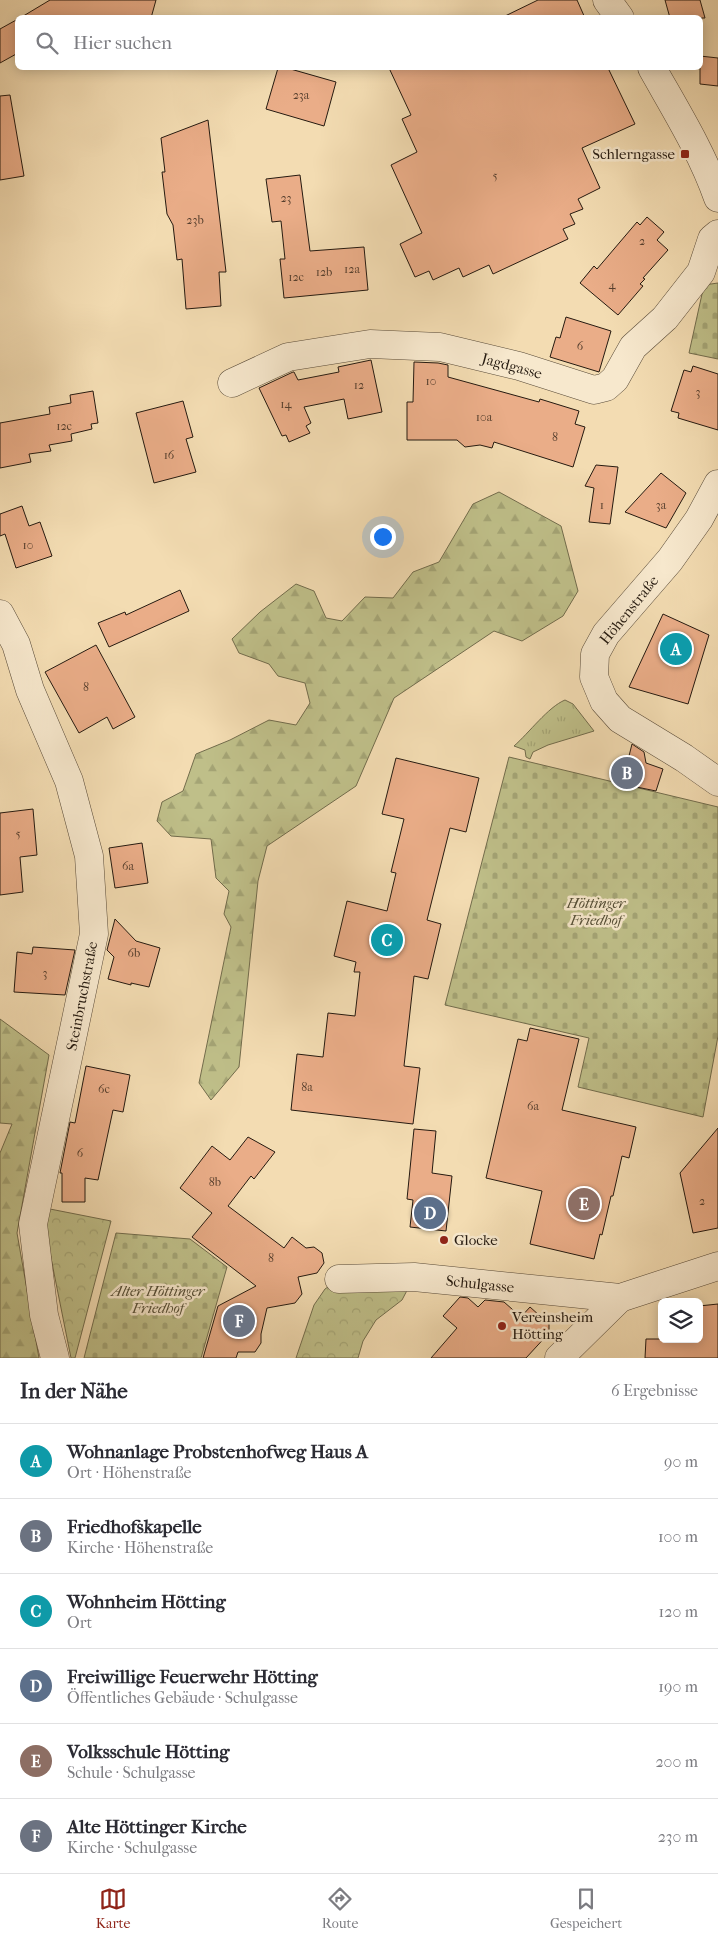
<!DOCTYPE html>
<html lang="de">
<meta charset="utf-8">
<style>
body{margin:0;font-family:"IM FELL French Canon",serif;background:#f2f2f3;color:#2b2b33}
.controls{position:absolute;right:15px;bottom:15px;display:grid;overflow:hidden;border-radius:8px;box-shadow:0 2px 12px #0003}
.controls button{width:45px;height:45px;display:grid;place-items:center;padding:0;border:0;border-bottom:1px solid #e1e1e2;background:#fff;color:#2b2b33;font:25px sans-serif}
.you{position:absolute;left:382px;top:536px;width:18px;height:18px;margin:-12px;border:4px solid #fff;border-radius:50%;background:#1a73e8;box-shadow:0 0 0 8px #1a73e833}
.badge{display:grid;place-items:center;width:32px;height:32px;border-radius:50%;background:#8f2418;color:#fff;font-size:16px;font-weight:700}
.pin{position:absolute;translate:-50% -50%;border:2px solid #fff;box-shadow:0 1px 5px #0006}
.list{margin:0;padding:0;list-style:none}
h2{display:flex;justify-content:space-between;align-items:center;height:65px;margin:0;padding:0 20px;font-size:21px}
h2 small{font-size:16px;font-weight:400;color:#7c7c81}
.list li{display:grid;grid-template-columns:32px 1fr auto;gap:15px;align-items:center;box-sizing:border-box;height:75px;padding:0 20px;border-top:1px solid #e1e1e2}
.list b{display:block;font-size:19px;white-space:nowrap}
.list p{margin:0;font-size:16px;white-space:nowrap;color:#7c7c81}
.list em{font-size:16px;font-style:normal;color:#7c7c81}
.icon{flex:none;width:28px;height:28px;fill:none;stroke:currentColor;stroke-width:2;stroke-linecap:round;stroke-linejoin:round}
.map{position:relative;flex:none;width:718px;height:1358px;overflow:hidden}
.search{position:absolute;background:#fff;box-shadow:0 2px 12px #0003;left:15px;right:15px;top:15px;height:55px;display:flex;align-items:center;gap:12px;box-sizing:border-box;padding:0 18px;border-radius:8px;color:#7c7c81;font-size:19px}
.sheet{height:515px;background:#fff}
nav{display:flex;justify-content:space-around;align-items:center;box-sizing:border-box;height:70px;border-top:1px solid #e1e1e2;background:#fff;font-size:14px;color:#7c7c81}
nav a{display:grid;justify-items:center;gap:2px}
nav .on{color:#8f2418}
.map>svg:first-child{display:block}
</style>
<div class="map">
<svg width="718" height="1358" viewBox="0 0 718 1358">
<defs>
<pattern id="grass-tufts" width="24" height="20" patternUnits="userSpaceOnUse" patternTransform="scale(1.25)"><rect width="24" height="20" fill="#bfbf89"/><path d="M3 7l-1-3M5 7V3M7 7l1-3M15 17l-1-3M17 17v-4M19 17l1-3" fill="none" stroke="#a4a475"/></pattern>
<pattern id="forest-firs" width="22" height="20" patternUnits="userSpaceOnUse" patternTransform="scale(1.25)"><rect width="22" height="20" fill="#bfbf89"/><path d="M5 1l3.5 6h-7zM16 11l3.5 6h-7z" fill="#a4a475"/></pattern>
<pattern id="cemetery-stones" width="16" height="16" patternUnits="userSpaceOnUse" patternTransform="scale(1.25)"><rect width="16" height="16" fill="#bfbf89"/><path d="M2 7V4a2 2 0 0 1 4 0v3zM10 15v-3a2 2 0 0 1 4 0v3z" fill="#a4a475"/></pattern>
<pattern id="park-crowns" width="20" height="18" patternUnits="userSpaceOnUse" patternTransform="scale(1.25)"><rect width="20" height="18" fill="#bfbf89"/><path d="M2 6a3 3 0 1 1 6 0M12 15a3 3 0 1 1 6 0" fill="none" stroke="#a4a475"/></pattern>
</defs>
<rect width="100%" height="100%" fill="#f3dcb2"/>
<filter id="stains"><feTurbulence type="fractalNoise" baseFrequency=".004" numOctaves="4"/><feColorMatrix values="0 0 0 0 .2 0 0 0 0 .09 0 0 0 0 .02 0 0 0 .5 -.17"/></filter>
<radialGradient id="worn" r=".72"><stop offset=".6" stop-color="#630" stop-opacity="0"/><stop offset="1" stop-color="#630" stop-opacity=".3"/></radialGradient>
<path fill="url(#grass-tufts)" stroke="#726c4c" d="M565,700L573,704L594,731L548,745L533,752L530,759L526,757L525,750L514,746C529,733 548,707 565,700Z"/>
<g fill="url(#forest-firs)" stroke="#726c4c">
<path d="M499,492L561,526L578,591L563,616L522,641L494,631L394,698L356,786L267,846L258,881L239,1067L211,1100L199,1083L231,927L224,914L229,891L216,878L211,839L171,836L157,821L162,802L183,791L196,754L230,740L269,720L296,725L310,703L305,683L278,676L269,664L239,653L232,639L260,612L296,584L314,591L326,618L342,621L365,597L393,598L413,572L439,562L473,504Z"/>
<path d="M0,1019L49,1055L17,1233L39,1358H0V1153L12,1124L0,1123Z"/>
</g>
<g fill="url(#cemetery-stones)" stroke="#726c4c">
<path d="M718,283V359L689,353L704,285Z"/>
<path d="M509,757L718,807V1036L703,1117L578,1087L589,1038L445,1005Z"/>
<path d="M116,1233L190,1239L227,1267L201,1358H84Z"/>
</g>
<g fill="url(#park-crowns)" stroke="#726c4c">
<path d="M50,1209L111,1221L75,1358H71L45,1228Z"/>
<path d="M414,1277L402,1300L376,1320L363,1341L358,1358H296L314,1305L325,1289L339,1279Z"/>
</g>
<g fill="#eaad88" stroke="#251a10">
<path d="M50,0H156L151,18H20Z"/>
<path d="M538,0H577L585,18H501Z"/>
<path d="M665,0H700L705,18H670Z"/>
<path d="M18,19V53L0,63V29Z"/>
<path d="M700,56L718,58V86L700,84Z"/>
<path d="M278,68H287L336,82L324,126L266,109Z"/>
<path d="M389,68H608L635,124L582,148L600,188L578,199L583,209L570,214L575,224L563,229L568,239L493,274L489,265L463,277L459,268L433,280L429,271L415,277L400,244L422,233L391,165L417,152L402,119L411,115Z"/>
<path d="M10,95L24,176L0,180V96Z"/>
<path d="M208,120L226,272H219L221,306L186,309L182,259L177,260L173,225L167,214L162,172H165L161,138Z"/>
<path d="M300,175L310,251L364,247L368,290L284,298L280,259H285L281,221L272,222L266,179Z"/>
<path d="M647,217L664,232L657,240L668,250L643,278L645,279L640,284L643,286L618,315L580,283L594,266L597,269L637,222L640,225Z"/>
<path d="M566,317L611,331L599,372L550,357L556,337L560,338Z"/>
<path d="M371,360L382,412L348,419L344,399L304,407L311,423L306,426L310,433L289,442L286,435L282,436L259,388L293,372H294L298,380L339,372L338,367Z"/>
<path d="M414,362L438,363L448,365V377L539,402L540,399L579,411L575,424L585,427L573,467L494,442L492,448L480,445L465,447L457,440H407V402H413Z"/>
<path d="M693,366L718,374V430L678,418L679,413L671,411L684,370L691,372Z"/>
<path d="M93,391L98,423L91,424L92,429L71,434L72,441L49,445L51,451L29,454L31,462L0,468V423L50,414L49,407L71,403L70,395Z"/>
<path d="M183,401L193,437L186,439L196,472L154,483L136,413Z"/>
<path d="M596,465L618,467L610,524L589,522L594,488L585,486Z"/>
<path d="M661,473L686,493L666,528L625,512Z"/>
<path d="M22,506L29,526L40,522L52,556L16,568L5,534L0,536V514Z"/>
<path d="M180,590L189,611L109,647L98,623L125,612L126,615Z"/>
<path d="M663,614L709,635L688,704L629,687Z"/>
<path d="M96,645L135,717L113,729L107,717L79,733L45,672Z"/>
<path d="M632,744L644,752L646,763L663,769L656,791L622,784Z"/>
<path d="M396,758L479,778L466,832L450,828L427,920L441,924L428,979L414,976L404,1066L420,1068L413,1124L291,1110L297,1054L323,1057L328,1013L355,1016L360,972H354L356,962L334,956L347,901L387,911L396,873L391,872L404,819L382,814Z"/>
<path d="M33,809L37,855L20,857L23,892L0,895V813Z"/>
<path d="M142,843L148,883L115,888L109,848Z"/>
<path d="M115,919L136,941L160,948L149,987L131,983V985L108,979L114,957L107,950Z"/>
<path d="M33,947L75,950L65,995L14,992L17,952L32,954Z"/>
<path d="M530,1028L579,1039L562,1110L636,1127L629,1158L622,1156L613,1196H611L602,1235L600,1234L594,1259L530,1244L542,1191L486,1178L518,1039L527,1041Z"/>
<path d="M86,1066L130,1075L123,1112L113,1110L98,1180L85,1178V1202H62V1173H60L70,1122L75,1123Z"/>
<path d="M718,1128V1228L693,1233L680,1173Z"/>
<path d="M414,1129L436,1131L432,1173L452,1176L446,1231L410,1227L413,1200L407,1199Z"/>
<path d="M248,1137L275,1152L254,1179L251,1176L228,1206L284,1248L292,1237L306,1248L314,1247L322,1253L324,1263L317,1273L298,1277L302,1294L295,1303L267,1308L261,1334V1343L255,1352H238L236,1358H203L218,1306L256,1286L192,1237L212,1213L180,1188L212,1146L230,1160Z"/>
<path d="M460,1297L468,1298L478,1307L485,1300L504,1302L521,1317L530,1307L549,1324V1333L526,1358H431L457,1328L443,1316Z"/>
<path d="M718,1304V1358H645L646,1339H699V1306Z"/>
</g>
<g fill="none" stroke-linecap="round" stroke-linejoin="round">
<defs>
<g id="minor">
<path d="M607,0L620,18"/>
<path d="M652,68C675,109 702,152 718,198"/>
<path d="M232,383L288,357L370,344L440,347L519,366L594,390L606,387L615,379L633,347L665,318L701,272L712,239L718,234"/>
<path d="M718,484L699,519L670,560L606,634L595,654L594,677L604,701L620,719L684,758L718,782"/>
<path d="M0,614L16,644L30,690L69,781L89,856L94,934L33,1224L44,1315L55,1358"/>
<path d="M339,1279L414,1277L620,1298L718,1266"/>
<path d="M559,1358L620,1298"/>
</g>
</defs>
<use href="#minor" stroke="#584a38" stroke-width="29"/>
<use href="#minor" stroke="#f7e8cd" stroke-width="28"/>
</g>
<g fill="#8f2418" stroke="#f7e8cd" stroke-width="2">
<rect x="680" y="149" width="10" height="10" rx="2.5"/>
<circle cx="444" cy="1240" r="5"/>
<circle cx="502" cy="1326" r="5"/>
</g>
<g text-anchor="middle" stroke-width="5" stroke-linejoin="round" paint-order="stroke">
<g font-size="12" fill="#563f2e">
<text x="301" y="99">23a</text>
<text x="495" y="180">5</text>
<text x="286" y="202">23</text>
<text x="195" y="224">23b</text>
<text x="642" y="245">2</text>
<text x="352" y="273">12a</text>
<text x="324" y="276">12b</text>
<text x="296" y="281">12c</text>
<text x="612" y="289">4</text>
<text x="580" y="350">6</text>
<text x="431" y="385">10</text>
<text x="359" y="389">12</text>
<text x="698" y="396">3</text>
<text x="286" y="408">14</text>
<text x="484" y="421">10a</text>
<text x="64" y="430">12c</text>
<text x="555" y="441">8</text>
<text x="169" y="459">16</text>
<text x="602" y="509">1</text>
<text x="661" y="509">3a</text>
<text x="28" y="549">10</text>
<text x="86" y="691">8</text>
<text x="18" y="838">5</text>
<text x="128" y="870">6a</text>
<text x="134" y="957">6b</text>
<text x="45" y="977">3</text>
<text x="307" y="1091">8a</text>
<text x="104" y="1093">6c</text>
<text x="533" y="1110">6a</text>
<text x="80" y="1157">6</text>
<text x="215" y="1186">8b</text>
<text x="702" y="1205">2</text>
<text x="271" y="1262">8</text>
</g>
<g font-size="15" fill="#251a10" stroke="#f7e8cd" text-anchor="start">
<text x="675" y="159" text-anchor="end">Schlerngasse</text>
<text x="454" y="1245">Glocke</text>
<text x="512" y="1322">Vereinsheim<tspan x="512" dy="17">Hötting</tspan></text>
</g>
<g font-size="15" fill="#251a10" stroke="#f7e8cd">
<text transform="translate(512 366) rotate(15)" y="5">Jagdgasse</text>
<text transform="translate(629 610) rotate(-51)" y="5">Höhenstraße</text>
<text transform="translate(82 996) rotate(-79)" y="5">Steinbruchstraße</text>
<text transform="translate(480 1284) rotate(6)" y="5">Schulgasse</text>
</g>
<g font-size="15" font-style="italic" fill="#534c34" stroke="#f7e8cd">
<text x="596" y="908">Höttinger<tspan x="596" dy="17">Friedhof</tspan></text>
<text x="158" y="1296">Alter Höttinger<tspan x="158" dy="17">Friedhof</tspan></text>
</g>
</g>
<rect width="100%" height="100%" filter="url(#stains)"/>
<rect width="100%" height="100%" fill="url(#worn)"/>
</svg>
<div class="controls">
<button><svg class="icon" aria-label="layers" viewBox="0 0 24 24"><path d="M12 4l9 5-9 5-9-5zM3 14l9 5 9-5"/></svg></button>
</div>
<div class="you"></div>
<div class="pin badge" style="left:676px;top:649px;background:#0f9aa8">A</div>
<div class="pin badge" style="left:627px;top:773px;background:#6b7280">B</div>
<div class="pin badge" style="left:387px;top:940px;background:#0f9aa8">C</div>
<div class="pin badge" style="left:430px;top:1213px;background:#5c6f8a">D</div>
<div class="pin badge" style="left:584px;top:1204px;background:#8d6e63">E</div>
<div class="pin badge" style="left:239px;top:1321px;background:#6b7280">F</div>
<div class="search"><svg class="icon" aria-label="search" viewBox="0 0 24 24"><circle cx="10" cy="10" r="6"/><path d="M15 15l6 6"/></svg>Hier suchen</div>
</div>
<section class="sheet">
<h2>In der Nähe<small>6 Ergebnisse</small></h2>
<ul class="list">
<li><span class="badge" style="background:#0f9aa8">A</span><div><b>Wohnanlage Probstenhofweg Haus A</b><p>Ort · Höhenstraße</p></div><em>90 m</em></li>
<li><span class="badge" style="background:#6b7280">B</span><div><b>Friedhofskapelle</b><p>Kirche · Höhenstraße</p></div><em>100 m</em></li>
<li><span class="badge" style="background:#0f9aa8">C</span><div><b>Wohnheim Hötting</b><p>Ort</p></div><em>120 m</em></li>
<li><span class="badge" style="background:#5c6f8a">D</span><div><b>Freiwillige Feuerwehr Hötting</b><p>Öffentliches Gebäude · Schulgasse</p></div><em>190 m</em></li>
<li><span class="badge" style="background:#8d6e63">E</span><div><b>Volksschule Hötting</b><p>Schule · Schulgasse</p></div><em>200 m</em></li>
<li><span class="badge" style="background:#6b7280">F</span><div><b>Alte Höttinger Kirche</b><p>Kirche · Schulgasse</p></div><em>230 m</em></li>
</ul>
</section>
<nav>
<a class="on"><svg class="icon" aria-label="map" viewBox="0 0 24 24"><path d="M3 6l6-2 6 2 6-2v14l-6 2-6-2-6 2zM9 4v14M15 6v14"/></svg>Karte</a>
<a><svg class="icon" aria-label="directions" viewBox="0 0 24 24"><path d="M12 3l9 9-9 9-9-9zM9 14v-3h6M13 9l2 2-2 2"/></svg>Route</a>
<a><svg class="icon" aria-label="saved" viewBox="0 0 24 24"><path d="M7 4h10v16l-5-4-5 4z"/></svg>Gespeichert</a>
</nav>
